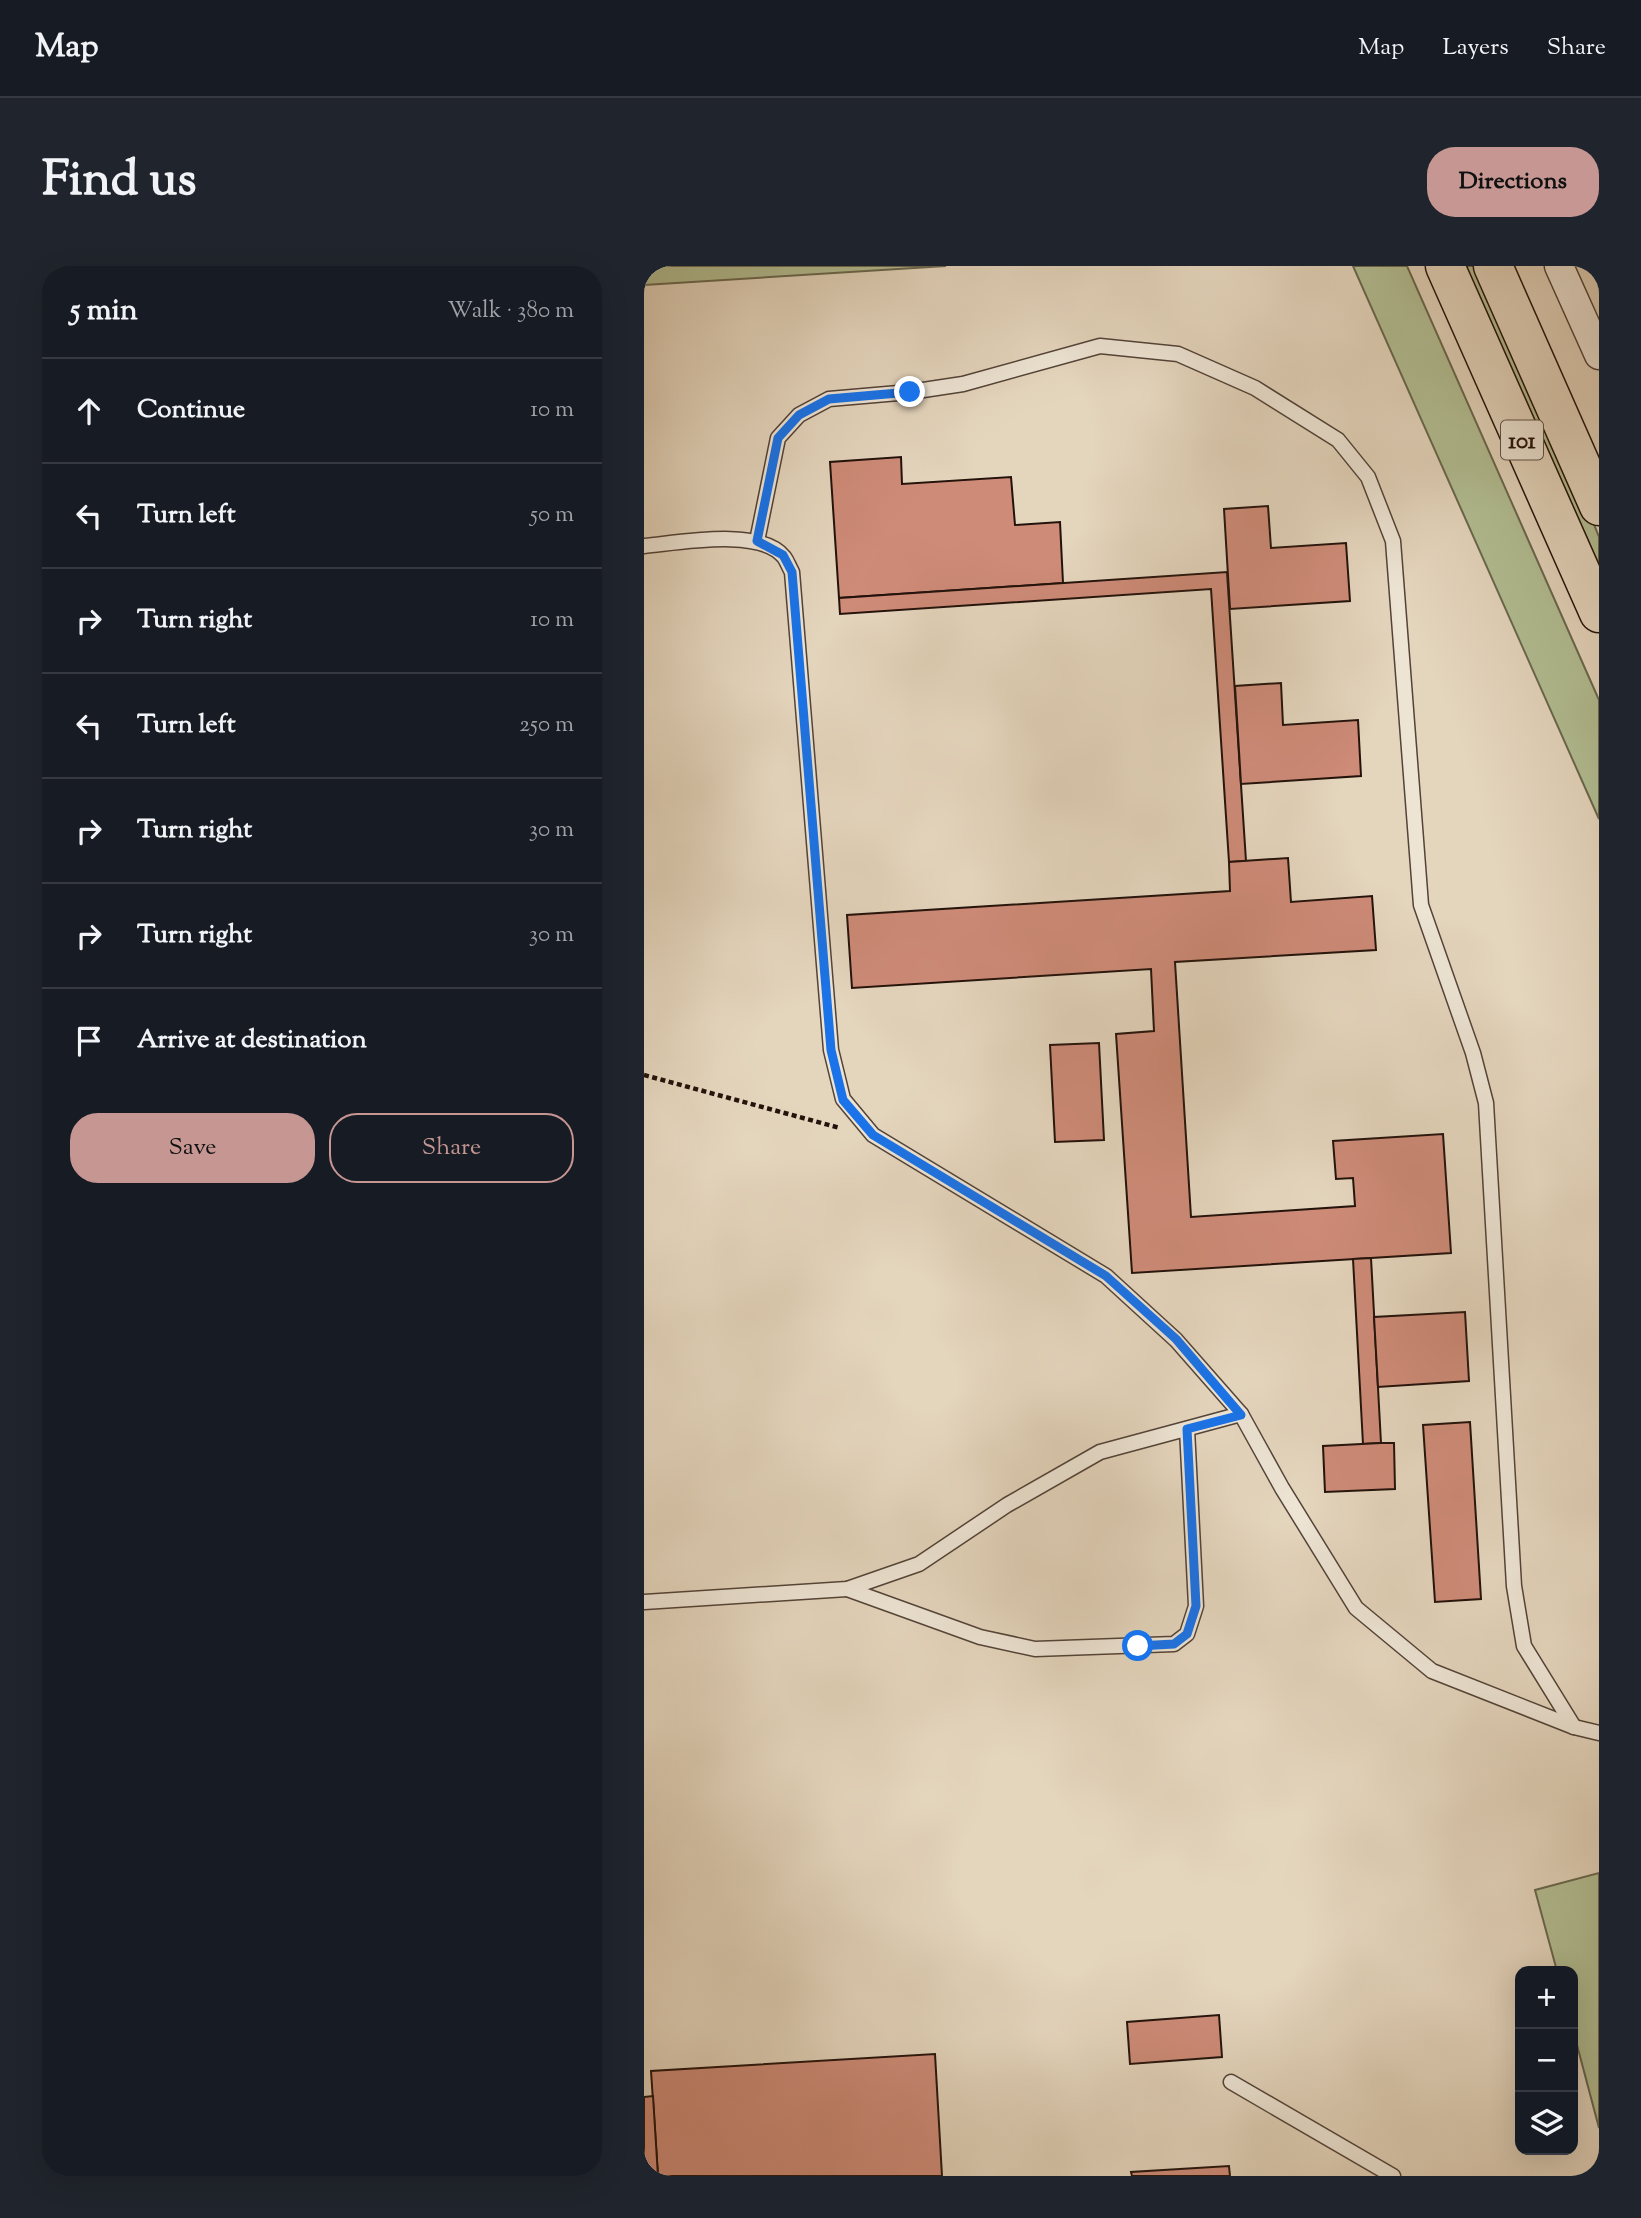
<!DOCTYPE html>
<meta charset="utf-8">
<style>
body{margin:0;font-family:"Sorts Mill Goudy",serif;background:#20242c;color:#f1f3f6}
.controls{position:absolute;right:21px;bottom:21px;display:grid;overflow:hidden;border-radius:14px;box-shadow:0 7px 28px #0002}
.controls button{width:63px;height:63px;display:grid;place-items:center;padding:0;border:0;border-bottom:2px solid #363941;background:#171b24;color:#f1f3f6;font:35px sans-serif}
.stop{position:absolute;width:21px;height:21px;margin:-16px;border:5px solid #1a73e8;border-radius:50%;background:#fff}
.stop.end{background:#1a73e8;border-color:#fff;box-shadow:0 2px 7px #0008}
.list{margin:0;padding:0;list-style:none}
h2{display:flex;justify-content:space-between;align-items:center;height:91px;margin:0;padding:0 28px;font-size:30px}
h2 small{font-size:23px;font-weight:400;color:#9ea1a6}
.list li{display:grid;grid-template-columns:46px 1fr auto;gap:21px;align-items:center;box-sizing:border-box;height:105px;padding:0 28px;border-top:2px solid #363941}
.list b{display:block;font-size:26px;white-space:nowrap}
.list em{font-size:23px;font-style:normal;color:#9ea1a6}
.actions{display:flex;gap:14px;padding:21px 28px}
.actions a{flex:1;padding:16px 0;border:2px solid #c59692;border-radius:28px;text-align:center;font-size:24px;color:#c59692}
.actions .main{background:#c59692;color:#111}
.icon{flex:none;width:38px;height:38px;fill:none;stroke:currentColor;stroke-width:2;stroke-linecap:round;stroke-linejoin:round}
.map{position:relative;flex:none;width:955px;height:1910px;overflow:hidden;border-radius:28px}
header{display:flex;align-items:center;gap:42px;box-sizing:border-box;height:98px;padding:0 35px;background:#171b24;border-bottom:2px solid #363941}
header strong{font-size:33px}
nav{display:flex;gap:38px;margin-inline-start:auto;font-size:24px}
.intro{display:flex;align-items:center;justify-content:space-between;box-sizing:border-box;height:168px;padding:0 42px}
h1{margin:0;font-size:49px}
.button{padding:18px 32px;border-radius:28px;background:#c59692;color:#111;font-size:24px;font-weight:700}
main{display:flex;gap:42px;padding:0 42px}
aside{flex:1;background:#171b24;border-radius:28px;box-shadow:0 7px 28px #0002}
.map>svg:first-child{display:block}
</style>
<header>
<strong>Map</strong>
<nav><a>Map</a><a>Layers</a><a>Share</a></nav>
</header>
<div class="intro"><h1>Find us</h1><a class="button">Directions</a></div>
<main>
<aside>
<h2>5 min<small>Walk · 380 m</small></h2>
<ul class="list">
<li><svg class="icon" aria-label="ahead" viewBox="0 0 24 24"><path d="M12 20V5M6 11l6-6 6 6"/></svg><div><b>Continue</b></div><em>10 m</em></li>
<li><svg class="icon" aria-label="left" viewBox="0 0 24 24"><path d="M17 20v-9H6M10 6l-5 5 5 5"/></svg><div><b>Turn left</b></div><em>50 m</em></li>
<li><svg class="icon" aria-label="right" viewBox="0 0 24 24"><path d="M7 20v-9h11M14 6l5 5-5 5"/></svg><div><b>Turn right</b></div><em>10 m</em></li>
<li><svg class="icon" aria-label="left" viewBox="0 0 24 24"><path d="M17 20v-9H6M10 6l-5 5 5 5"/></svg><div><b>Turn left</b></div><em>250 m</em></li>
<li><svg class="icon" aria-label="right" viewBox="0 0 24 24"><path d="M7 20v-9h11M14 6l5 5-5 5"/></svg><div><b>Turn right</b></div><em>30 m</em></li>
<li><svg class="icon" aria-label="right" viewBox="0 0 24 24"><path d="M7 20v-9h11M14 6l5 5-5 5"/></svg><div><b>Turn right</b></div><em>30 m</em></li>
<li><svg class="icon" aria-label="arrive" viewBox="0 0 24 24"><path d="M6 21V4h12l-3 4 3 4H6"/></svg><div><b>Arrive at destination</b></div></li>
</ul>
<div class="actions"><a class="main">Save</a><a>Share</a></div>
</aside>
<div class="map">
<svg width="955" height="1910" viewBox="0 0 955 1910">
<rect width="100%" height="100%" fill="#e4d5bd"/>
<filter id="stains"><feTurbulence type="fractalNoise" baseFrequency=".00286" numOctaves="4"/><feColorMatrix values="0 0 0 0 .2 0 0 0 0 .09 0 0 0 0 .02 0 0 0 .5 -.17"/></filter>
<radialGradient id="worn" r=".72"><stop offset=".6" stop-color="#630" stop-opacity="0"/><stop offset="1" stop-color="#630" stop-opacity=".3"/></radialGradient>
<g fill="#b2be93" stroke="#6a684f" stroke-width="2">
<path d="M0,0H302L0,19Z"/>
<path d="M709,0H763L955,434V553Z"/>
<path d="M822,0H833L949,256L955,271V300Z"/>
<path d="M955,1607V1862L929,1764V1705H913L891,1624Z"/>
</g>
<g fill="#ce8b78" stroke="#23120b" stroke-width="2">
<path d="M257,191L258,218L367,211L371,259L416,256L419,317L195,332L186,196Z"/>
<path d="M624,240L627,282L702,277L706,335L586,343L580,243Z"/>
<path d="M583,306L602,595L585,596L567,323L196,348L195,332Z"/>
<path d="M637,417L639,459L714,454L717,510L597,518L591,420Z"/>
<path d="M644,592L647,636L728,630L732,684L531,696L547,951L711,940L709,912L692,913L689,875L799,868L807,987L488,1007L472,768L510,765L507,703L208,722L203,649L586,625L585,596Z"/>
<path d="M455,777L460,874L411,876L406,779Z"/>
<path d="M727,992L737,1177L719,1178L709,993Z"/>
<path d="M821,1046L825,1115L734,1121L730,1051Z"/>
<path d="M826,1156L837,1333L791,1336L779,1159Z"/>
<path d="M737,1177H750L751,1223L681,1226L679,1180Z"/>
<path d="M575,1749L578,1791L486,1798L483,1756Z"/>
<path d="M291,1788L298,1910H14L7,1805Z"/>
<path d="M9,1830L14,1910H0V1831Z"/>
<path d="M585,1900L586,1910H488L487,1906Z"/>
</g>
<g fill="none" stroke-linecap="round" stroke-linejoin="round">
<defs>
<g id="lane">
<path d="M113,275L134,172L155,149L185,133L266,126L319,118L456,80L534,88L611,122L694,174L724,211L749,275L777,639L829,787L842,837L870,1320L880,1380L930,1461"/>
<path d="M0,280C34,277 116,261 140,291C143,295 145,301 148,306L187,784L199,833L229,869L462,1010L532,1074L597,1148L638,1222L712,1342L788,1405L930,1461L955,1467"/>
<path d="M203,1323L336,1371L391,1383L530,1378L543,1368L552,1340L543,1163"/>
<path d="M0,1336L203,1323L275,1298L363,1239L456,1186L597,1148"/>
<path d="M587,1816L749,1910"/>
</g>
<path id="street" d="M915,0L955,89"/>
<g id="highway">
<path d="M801,0L955,347"/>
<path d="M849,0L955,240"/>
</g>
</defs>
<use href="#lane" stroke="#534338" stroke-width="17"/>
<use href="#street" stroke="#534338" stroke-width="31"/>
<use href="#highway" stroke="#23120b" stroke-width="41"/>
<path stroke="#23120b" stroke-width="4.5" stroke-dasharray="5 3.5" stroke-linecap="butt" d="M0,809L196,862"/>
<use href="#lane" stroke="#ede4d4" stroke-width="14"/>
<use href="#street" stroke="#ede4d4" stroke-width="28"/>
<use href="#highway" stroke="#e4d5bd" stroke-width="38"/>
</g>
<g fill="none" stroke-linecap="round" stroke-linejoin="round">
<path stroke="#1a73e8" stroke-width="9" d="M266,126L185,133L155,149L134,172L113,275L139,289L148,306L187,784L199,834L229,869L462,1010L532,1073L597,1149L543,1163L552,1340L543,1368L530,1378L494,1380"/>
</g>
<g text-anchor="middle" stroke-width="5" stroke-linejoin="round" paint-order="stroke">
<rect fill="#ede4d4" stroke="#605147" stroke-width="2" x="857" y="154.5" width="42" height="39" rx="5"/>
<g font-size="23" font-weight="bold" fill="#23120b">
<text x="878" y="182">101</text>
</g>
</g>
<rect width="100%" height="100%" filter="url(#stains)"/>
<rect width="100%" height="100%" fill="url(#worn)"/>
</svg>
<div class="controls">
<button>+</button>
<button>−</button>
<button><svg class="icon" aria-label="layers" viewBox="0 0 24 24"><path d="M12 4l9 5-9 5-9-5zM3 14l9 5 9-5"/></svg></button>
</div>
<div class="stop" style="left:494px;top:1380px"></div>
<div class="stop end" style="left:266px;top:126px"></div>
</div>
</main>
